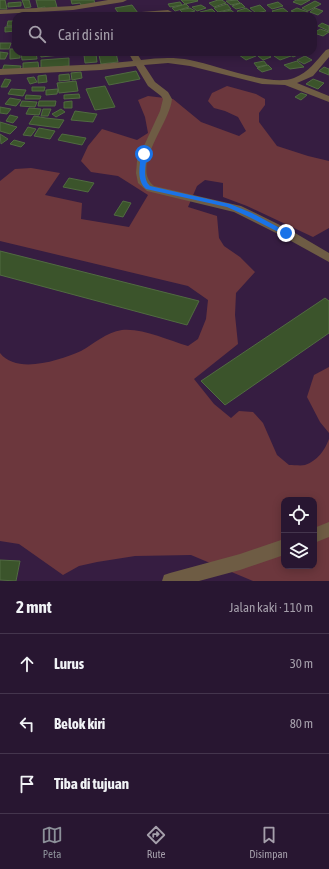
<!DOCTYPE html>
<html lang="id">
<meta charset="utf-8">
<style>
body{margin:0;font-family:"Asap Condensed",sans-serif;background:#34233d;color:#f1f3f6}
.controls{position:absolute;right:12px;bottom:12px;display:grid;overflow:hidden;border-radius:8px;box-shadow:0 2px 10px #0003}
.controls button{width:36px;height:36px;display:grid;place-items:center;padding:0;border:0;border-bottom:1px solid #44354d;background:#281631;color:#f1f3f6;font:20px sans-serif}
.stop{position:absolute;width:12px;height:12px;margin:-9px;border:3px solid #1a73e8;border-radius:50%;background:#fff}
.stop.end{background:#1a73e8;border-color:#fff;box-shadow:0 1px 4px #0008}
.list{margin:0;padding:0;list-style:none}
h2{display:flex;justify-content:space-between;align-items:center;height:52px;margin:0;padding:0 16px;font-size:17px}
h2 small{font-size:13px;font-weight:400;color:#a59fab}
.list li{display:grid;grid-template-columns:26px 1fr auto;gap:12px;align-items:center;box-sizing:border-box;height:60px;padding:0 16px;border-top:1px solid #44354d}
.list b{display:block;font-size:15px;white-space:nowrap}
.list em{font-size:13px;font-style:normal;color:#a59fab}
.icon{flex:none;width:22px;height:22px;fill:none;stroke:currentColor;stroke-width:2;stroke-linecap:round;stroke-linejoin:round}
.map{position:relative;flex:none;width:329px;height:581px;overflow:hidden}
.search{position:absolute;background:#281631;box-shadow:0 2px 10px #0003;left:12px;right:12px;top:12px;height:44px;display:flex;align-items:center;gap:10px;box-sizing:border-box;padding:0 14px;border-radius:12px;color:#a59fab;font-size:15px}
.sheet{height:232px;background:#281631}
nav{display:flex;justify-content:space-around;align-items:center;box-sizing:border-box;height:56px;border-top:1px solid #44354d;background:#281631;font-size:11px;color:#a59fab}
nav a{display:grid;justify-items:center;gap:2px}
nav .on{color:#8c9099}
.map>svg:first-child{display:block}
</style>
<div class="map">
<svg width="329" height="581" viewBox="0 0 329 581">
<rect width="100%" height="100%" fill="#361d41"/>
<g fill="#6c373d" fill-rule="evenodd">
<path d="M227,86L256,94L265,99V105L259,113V122L277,146L308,156L329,161V228L313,237L247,206L223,197V183L205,180L197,186L188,207L217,216L219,238L224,246L240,257L255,272L236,293L235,315L238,344L194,379L214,404L231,418L239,411L253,412L263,423L277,455L289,465C294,465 301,466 305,465C317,461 325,450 329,439V581H253L191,555L135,556L97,562L79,566L63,575L19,544L0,541V353C17,375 60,360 81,351C94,344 106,332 122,330C143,328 167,340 188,346L198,339L206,319L208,300L188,286L0,241V181L15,169L31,168L60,173L45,195L82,203L81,219L129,227L148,195L118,176L91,172L81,161L88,146L102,129L137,140L148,133L145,117L138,100L148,96L173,99L201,122L239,136L246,131L238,117L225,111L214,108L208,101L212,93ZM284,500H314V566H284Z"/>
<path d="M329,367V433L320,422L307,397L314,375Z"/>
</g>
<g fill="#3b542b" stroke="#516b41">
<path d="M0,0H5L7,9H0Z"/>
<path d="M22,0H29L31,7L25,8Z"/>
<path d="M36,0H55L57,7L45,9V7L38,8Z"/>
<path d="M71,0H94L95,4L81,5L80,3L72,4Z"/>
<path d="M181,0H197L198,1L185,4Z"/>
<path d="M218,0H222L226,3L214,7L209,3Z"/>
<path d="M237,0L240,3L231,5L226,1Z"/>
<path d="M296,0H310L301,5L293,2Z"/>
<path d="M315,1L321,4L308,11L302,8Z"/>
<path d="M21,2V6L8,7V3Z"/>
<path d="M180,2L182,5L170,7L168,4Z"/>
<path d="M278,2L283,6L272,9L267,5Z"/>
<path d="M241,3L245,7L236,9L232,6Z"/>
<path d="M186,4L189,7L175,11L172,8Z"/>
<path d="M227,4L231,9L218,12L214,8Z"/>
<path d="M132,5L138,13L119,14L115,8Z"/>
<path d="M201,5L206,8L197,11L192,7Z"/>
<path d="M260,5L266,11L256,13L250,8Z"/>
<path d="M190,8L195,11L184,14L180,10Z"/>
<path d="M246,8L253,13L243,16L237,11Z"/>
<path d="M283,8L288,12L277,15L272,11Z"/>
<path d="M297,8L308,12L302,15L291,11Z"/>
<path d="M315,8L323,11L318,15L310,12Z"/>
<path d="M212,9L216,13L203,16L200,12Z"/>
<path d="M231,10L237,15L220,16L217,13Z"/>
<path d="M8,21H16V26H7Z"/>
<path d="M322,23L329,26V31L318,26Z"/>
<path d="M5,27H15V31L5,32Z"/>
<path d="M320,29L329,32L323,36L314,33Z"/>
<path d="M0,43H11L9,49H0Z"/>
<path d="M10,49H16V52H20V58L10,59Z"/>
<path d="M0,52L8,53L5,59H0Z"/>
<path d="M21,52H36L37,59L22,60Z"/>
<path d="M40,52H69V54L41,57Z"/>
<path d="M235,52H250L256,56L246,60Z"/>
<path d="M284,52L291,56L280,60L274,56Z"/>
<path d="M286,52H297L300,54L293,57Z"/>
<path d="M116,53L118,62L101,64L99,55Z"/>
<path d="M96,54L97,62L85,63L84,55Z"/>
<path d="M267,54L271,57L263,60L258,56Z"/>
<path d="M305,56L312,60L304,64L297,60Z"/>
<path d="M69,58V66L41,68V60Z"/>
<path d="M264,61L267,65L257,67L254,63Z"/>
<path d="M297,61L304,67L290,69L284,65Z"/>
<path d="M38,62L39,70L23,71V63Z"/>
<path d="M4,65L21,66L19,71H2Z"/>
<path d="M268,65L272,69L262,72L257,68Z"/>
<path d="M324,67L329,69V75L319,71Z"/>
<path d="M136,71L140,79L109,85L105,77Z"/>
<path d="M81,72L82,78L72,80L71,73Z"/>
<path d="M69,74L70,80L59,81V75Z"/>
<path d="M46,75L47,82L38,83V76Z"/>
<path d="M34,77L37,82L30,84L27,78Z"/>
<path d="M5,79L11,80L7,87H1Z"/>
<path d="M313,79L324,83L318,89L306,84Z"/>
<path d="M76,81L78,91L59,93L57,83Z"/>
<path d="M105,86L115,107L95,110L86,89Z"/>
<path d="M32,87H45L44,91H32Z"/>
<path d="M11,89L26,90L23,96L8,94Z"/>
<path d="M58,89L57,94L46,95V90Z"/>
<path d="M301,93L307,95L301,100L295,97Z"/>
<path d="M79,94L80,98L64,99V95Z"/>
<path d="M26,95L41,96L40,99H25Z"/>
<path d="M10,98L21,100L16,106L5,104Z"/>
<path d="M22,101L37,102L35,107L20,106Z"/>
<path d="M39,101H56L55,106H38Z"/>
<path d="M72,101V108H64V102Z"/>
<path d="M0,107L11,109L7,114L0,113Z"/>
<path d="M29,108L41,109L39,115L26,114Z"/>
<path d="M43,109H51L48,116H41Z"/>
<path d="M61,109L65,112L56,117L52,114Z"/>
<path d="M75,111L89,113L97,114L93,122L71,120Z"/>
<path d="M10,115L18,117L13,123L6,121Z"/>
<path d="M34,116L46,118L64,120L59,128L29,124Z"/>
<path d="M0,122L17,127L10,134L0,131Z"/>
<path d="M28,127L36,129L31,136L23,135Z"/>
<path d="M39,128L55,131L50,139L34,136Z"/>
<path d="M0,134L8,139L1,144Z"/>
<path d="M62,134L86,138L82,145L58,140Z"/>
<path d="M14,140L25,143L21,147L10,144Z"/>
<path d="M69,178L94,183L88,192L63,187Z"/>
<path d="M123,201L131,203L123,217L114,215Z"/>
<path d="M0,251L199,301L187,325L0,275Z"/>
<path d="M325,298L329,301V333L225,405L201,381Z"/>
<path d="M0,560L20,561L16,581L0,580Z"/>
</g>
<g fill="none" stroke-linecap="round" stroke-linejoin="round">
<g fill="#6e5c44" fill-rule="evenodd">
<path d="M108,0H127L123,2L73,10L0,14V10L73,6Z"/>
<path d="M168,10L172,12L171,14L147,16H111L115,14Z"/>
<path d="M329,49V57L313,76L297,83L329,96V102L285,85L262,84L190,66L168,63L144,65L155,82L168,92L172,99C170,123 130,167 154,186L241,206L290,230L329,253V262L282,236L234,212L147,191L138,183L136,173L137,161L160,111L163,99L161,96L148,86L136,66L101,70L0,75V69L101,64L133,61L128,52H136L141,60C158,58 173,57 190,60C216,65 270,87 294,78C309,72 316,61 326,50Z"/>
<path d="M329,522V537L314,543V528Z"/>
<path d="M284,539V555L240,570L199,581H162L164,575L170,573L240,554Z"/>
</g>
</g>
<path fill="#1a73e8" d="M144,153L147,154C146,164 142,179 150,186L230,204L252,213L289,233L284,235L247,216L227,207L146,189C136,180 140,166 141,154Z"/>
</svg>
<div class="controls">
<button><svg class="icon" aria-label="locate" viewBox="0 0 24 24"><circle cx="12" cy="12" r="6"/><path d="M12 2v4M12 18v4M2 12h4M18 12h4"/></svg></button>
<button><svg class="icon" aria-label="layers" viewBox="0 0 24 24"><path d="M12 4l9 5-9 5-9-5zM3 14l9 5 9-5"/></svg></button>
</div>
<div class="stop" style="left:144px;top:154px"></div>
<div class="stop end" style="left:286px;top:233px"></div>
<div class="search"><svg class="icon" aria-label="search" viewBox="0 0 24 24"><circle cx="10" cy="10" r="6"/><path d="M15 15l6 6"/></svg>Cari di sini</div>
</div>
<section class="sheet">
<h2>2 mnt<small>Jalan kaki · 110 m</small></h2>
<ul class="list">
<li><svg class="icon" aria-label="ahead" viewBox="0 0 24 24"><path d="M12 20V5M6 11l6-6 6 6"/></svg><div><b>Lurus</b></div><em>30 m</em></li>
<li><svg class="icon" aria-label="left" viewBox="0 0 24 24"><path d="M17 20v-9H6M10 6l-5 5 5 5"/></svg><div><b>Belok kiri</b></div><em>80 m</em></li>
<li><svg class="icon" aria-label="arrive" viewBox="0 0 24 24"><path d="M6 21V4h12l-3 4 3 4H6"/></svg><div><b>Tiba di tujuan</b></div></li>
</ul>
</section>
<nav>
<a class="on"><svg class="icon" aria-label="map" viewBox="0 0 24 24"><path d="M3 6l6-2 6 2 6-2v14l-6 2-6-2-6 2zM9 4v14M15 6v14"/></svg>Peta</a>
<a><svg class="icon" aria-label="directions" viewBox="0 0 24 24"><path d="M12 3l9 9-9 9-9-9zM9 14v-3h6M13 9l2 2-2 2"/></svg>Rute</a>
<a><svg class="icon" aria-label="saved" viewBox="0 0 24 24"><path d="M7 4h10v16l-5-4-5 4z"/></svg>Disimpan</a>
</nav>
